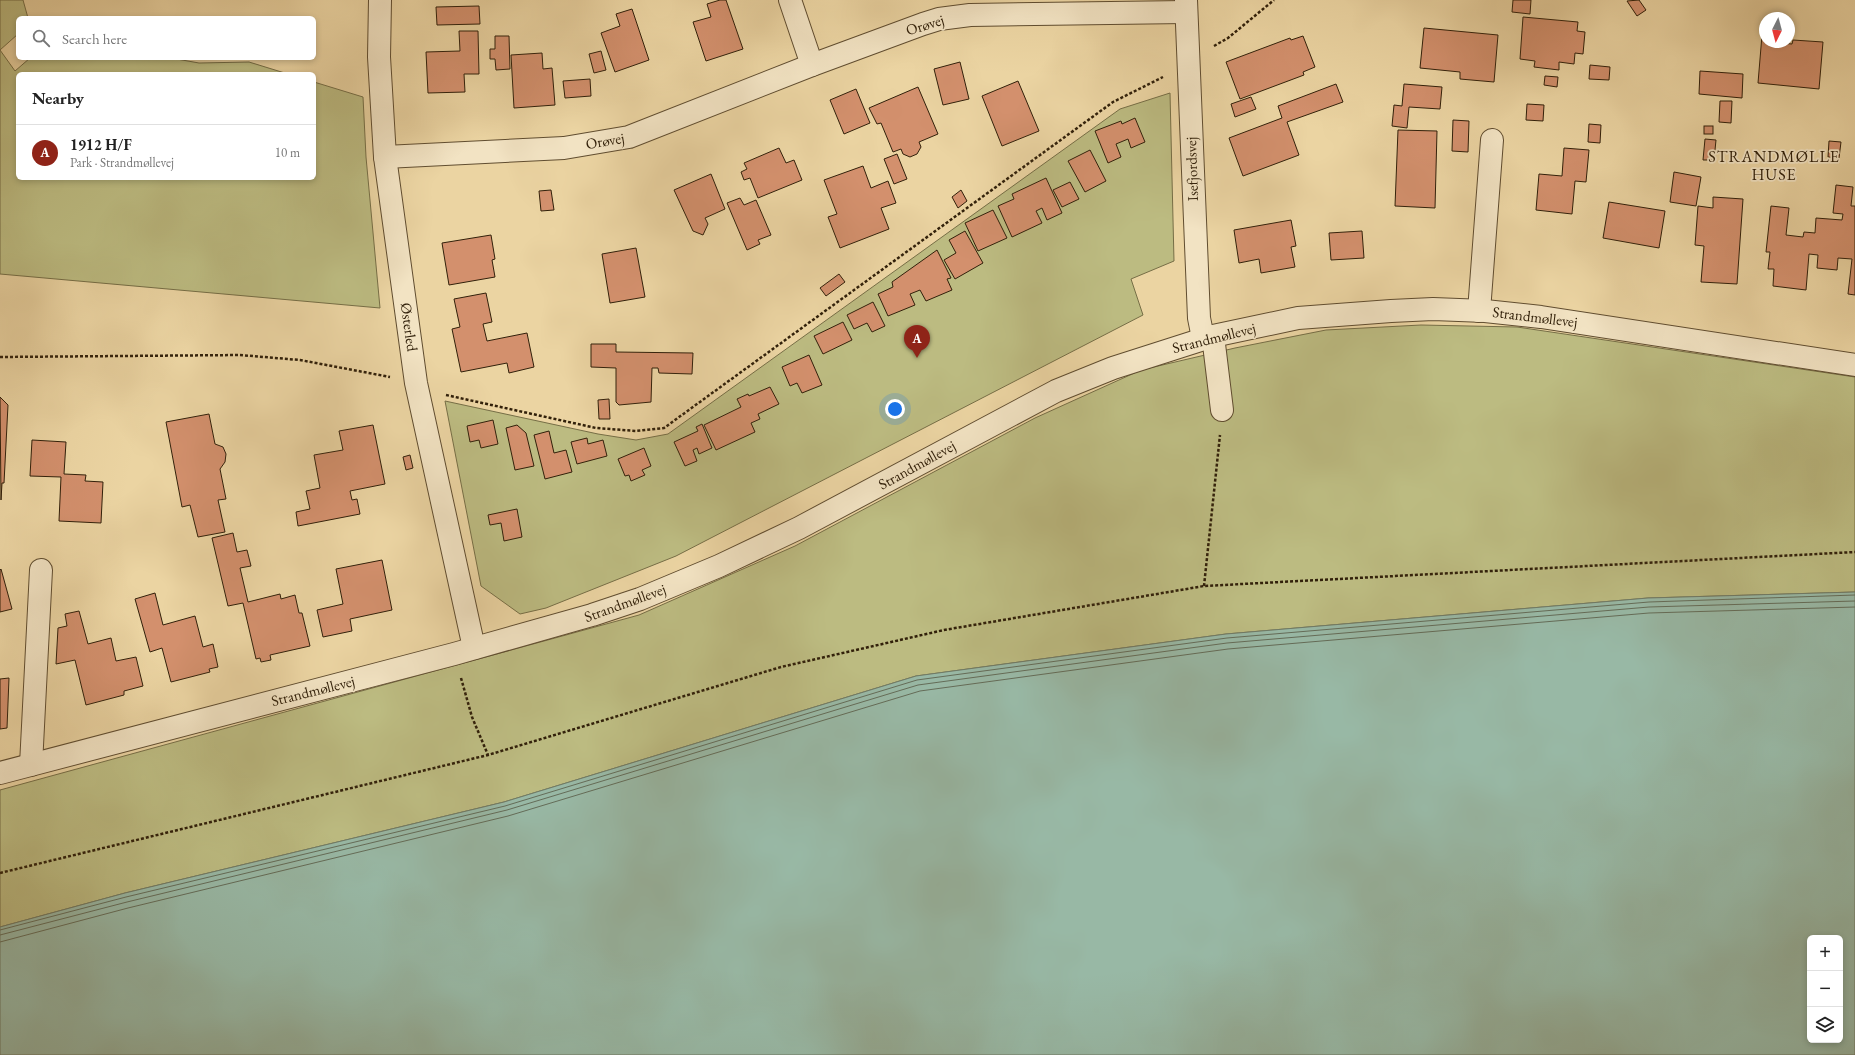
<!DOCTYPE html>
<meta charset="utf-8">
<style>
body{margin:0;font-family:"EB Garamond",serif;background:#f6f6f6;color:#222}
.controls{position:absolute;right:12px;bottom:12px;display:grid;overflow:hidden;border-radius:6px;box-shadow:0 2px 6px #0003}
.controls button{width:36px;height:36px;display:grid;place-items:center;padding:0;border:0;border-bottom:1px solid #e0e0e0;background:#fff;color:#222;font:20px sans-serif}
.compass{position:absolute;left:1759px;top:12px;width:36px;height:36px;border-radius:50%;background:#fff;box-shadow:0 2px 6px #0003;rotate:186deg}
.you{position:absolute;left:895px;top:409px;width:14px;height:14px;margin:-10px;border:3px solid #fff;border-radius:50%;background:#1a73e8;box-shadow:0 0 0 6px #1a73e833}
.badge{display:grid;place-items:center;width:26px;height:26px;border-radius:50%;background:#8f2418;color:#fff;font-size:13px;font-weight:700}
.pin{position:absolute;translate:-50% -33px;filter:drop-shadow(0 1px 2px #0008)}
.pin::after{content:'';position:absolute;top:21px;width:14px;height:12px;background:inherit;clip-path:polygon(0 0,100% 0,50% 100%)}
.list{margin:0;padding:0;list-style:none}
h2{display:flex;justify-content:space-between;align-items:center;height:52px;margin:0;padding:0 16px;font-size:17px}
h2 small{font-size:13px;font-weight:400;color:#767676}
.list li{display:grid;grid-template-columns:26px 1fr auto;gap:12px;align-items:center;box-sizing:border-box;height:56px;padding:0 16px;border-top:1px solid #e0e0e0}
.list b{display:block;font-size:15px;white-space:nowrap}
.list p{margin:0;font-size:13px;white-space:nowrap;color:#767676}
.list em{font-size:13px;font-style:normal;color:#767676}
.icon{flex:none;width:22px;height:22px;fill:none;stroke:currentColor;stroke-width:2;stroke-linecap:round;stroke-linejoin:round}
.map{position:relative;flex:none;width:1855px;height:1055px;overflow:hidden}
.search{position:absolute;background:#fff;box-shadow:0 2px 6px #0003;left:16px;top:16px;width:300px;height:44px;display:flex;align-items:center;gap:10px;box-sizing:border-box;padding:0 14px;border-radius:6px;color:#767676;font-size:15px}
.panel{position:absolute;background:#fff;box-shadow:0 2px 6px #0003;left:16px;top:72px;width:300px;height:108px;border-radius:6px}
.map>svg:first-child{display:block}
</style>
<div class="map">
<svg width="1855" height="1055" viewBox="0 0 1855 1055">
<rect width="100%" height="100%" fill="#ebd4a2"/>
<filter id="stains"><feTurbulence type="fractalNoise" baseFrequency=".005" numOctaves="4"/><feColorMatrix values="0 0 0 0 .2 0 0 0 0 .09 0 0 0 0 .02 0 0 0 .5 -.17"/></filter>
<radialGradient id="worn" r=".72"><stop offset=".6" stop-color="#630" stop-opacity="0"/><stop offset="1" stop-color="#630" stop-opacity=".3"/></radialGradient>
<g fill="#bcbb81" stroke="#766e46">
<path d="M0,0H23L28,18H18V34L0,50L15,71L30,58H171L199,63L249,62L288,74H18V178H314V82L363,97L366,157L380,308L0,274Z"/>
<path d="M1170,93L1174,261L1131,279L1143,315L676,556L546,608L520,614L481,586L445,401L598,434L636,440L668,434L1120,109Z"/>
<path d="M1421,325L1517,327L1855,377V592L1648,598L1226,634L916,676L504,802L125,893L0,927V790L639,615L795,546L1035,418L1141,370L1235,348L1326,330Z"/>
</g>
<path fill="#98b8a5" stroke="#6f7b67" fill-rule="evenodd" d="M1855,592V1055H0V927L125,893L504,802L916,676L1226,634L1648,598ZM1810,938H1840V1040H1810Z"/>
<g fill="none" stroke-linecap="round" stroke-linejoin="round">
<g stroke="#646c58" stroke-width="1">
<path d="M0,930L126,897L505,806L917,680L1227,638L1649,602L1855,595"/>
<path d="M0,935L127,902L507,810L918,685L1227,643L1649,607L1855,601"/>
<path d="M0,942L128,908L508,816L920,691L1228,649L1649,613L1855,607"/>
</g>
</g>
<g fill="#d3906d" stroke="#31200a">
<path d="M720,0H726L743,49L706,61L693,22L711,17L707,4Z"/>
<path d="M1513,0H1531L1530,14L1512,12Z"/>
<path d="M1639,0L1646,10L1637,16L1627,1Z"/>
<path d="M479,6L480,24L437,25L436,7Z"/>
<path d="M632,9L649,60L615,72L601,33L620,26L616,14Z"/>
<path d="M1523,17L1578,22L1577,31L1585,32L1583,54L1575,53L1574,64L1559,62V70L1534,67L1535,61L1520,59Z"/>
<path d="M1424,28L1498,35L1494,82L1460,79V72L1420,68Z"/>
<path d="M459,31H478L479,74H464L465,92L428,93L426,52L460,51Z"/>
<path d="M1762,35L1765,36V42L1792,44L1793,40L1823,42L1819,89L1758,83Z"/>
<path d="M495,36H509L510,69L496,70L495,59H490V49H495Z"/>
<path d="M1303,36L1315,67L1303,72L1304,75L1240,99L1226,62L1290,38L1291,40Z"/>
<path d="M601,51L606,70L594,73L589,54Z"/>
<path d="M542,53L543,69L552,68L555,105L514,108L511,55Z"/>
<path d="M960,62L969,99L943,105L934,69Z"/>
<path d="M1590,65L1610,67L1609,80L1589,79Z"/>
<path d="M1700,71L1743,74L1742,98L1699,94Z"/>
<path d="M1545,76L1558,77L1557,87L1544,85Z"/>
<path d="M590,79L591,96L565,98L563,81Z"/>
<path d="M1018,81L1039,131L1002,146L982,96Z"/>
<path d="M1336,84L1343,102L1287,122L1299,155L1243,176L1229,138L1282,118L1278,106Z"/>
<path d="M1404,84L1442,87L1440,109L1409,107L1407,128L1392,126L1394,105L1402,106Z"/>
<path d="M918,87L938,134L919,142L921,147L917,154L910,157L903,154L901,149L893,152L881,123L877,124L869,108Z"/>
<path d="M856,89L870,123L844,134L830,100Z"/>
<path d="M1251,97L1256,109L1235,117L1231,104Z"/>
<path d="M1720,101H1732L1731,123L1719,122Z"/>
<path d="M1527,104L1544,105L1543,121L1526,120Z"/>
<path d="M1135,118L1145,142L1131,148L1128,139L1116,144L1121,157L1108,163L1095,131L1121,121L1122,124Z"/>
<path d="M1453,120L1469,121L1468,152L1452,151Z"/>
<path d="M1589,124L1601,125L1600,143L1588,142Z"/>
<rect x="1704" y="126" width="9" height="8"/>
<path d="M1398,130L1437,131L1435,208L1395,206Z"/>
<path d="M1705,139L1716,140L1714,160H1703Z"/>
<path d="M1829,141L1841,142L1839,158L1828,157Z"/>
<path d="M779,148L786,163L794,160L802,180L758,198L750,178L744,180L741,172L747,169L744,163Z"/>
<path d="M1564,148L1589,150L1586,182L1575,181L1572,214L1536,210L1539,174L1562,176Z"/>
<path d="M1090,150L1106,181L1085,192L1068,161Z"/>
<path d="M897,154L907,179L894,184L884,159Z"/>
<path d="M863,166L871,188L888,181L896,203L881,208L889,229L840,248L828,217L837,214L824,180Z"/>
<path d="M1674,172L1701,177L1696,206L1670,202Z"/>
<path d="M711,174L725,209L705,218L708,224L703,235L693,231L674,190Z"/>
<path d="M1046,178L1062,213L1047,220L1042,208L1036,211L1042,223L1012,237L998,206L1014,199L1012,194Z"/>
<path d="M1070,182L1079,199L1062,207L1053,190Z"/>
<path d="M1836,185L1853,187L1851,206H1855V295L1848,294L1852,259L1838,258L1837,270L1817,268L1818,255L1809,254L1806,290L1773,286L1774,269H1768L1770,252H1766L1771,206L1789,208L1786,235L1803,237L1804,232L1815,233L1816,218L1842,220L1843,214L1833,213Z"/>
<path d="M551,190L554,210L541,211L539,191Z"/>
<path d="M961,190L967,201L958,208L952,197Z"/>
<path d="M1713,197L1743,199L1737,284L1701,282L1704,246L1695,245L1698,206L1713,208Z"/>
<path d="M740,198L744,205L756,200L771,235L758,240L760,244L747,250L727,203Z"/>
<path d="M1609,202L1665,211L1659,248L1603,238Z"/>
<path d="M993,210L1007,238L978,251L965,223Z"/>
<path d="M1291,220L1296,246L1291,247L1295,267L1261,273L1259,259L1239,263L1234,230Z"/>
<path d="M965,231L983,263L955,279L944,260L956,253L949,240Z"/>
<path d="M1362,231L1364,258L1331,260L1329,233Z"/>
<path d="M491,235L495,259L492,260L495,277L449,285L442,243Z"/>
<path d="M636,248L645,297L610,303L602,254Z"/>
<path d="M937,250L951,278L947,279L952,290L926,301L920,290L910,294L915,305L888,316L878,294L893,287L892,282Z"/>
<path d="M839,274L845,282L826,296L820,288Z"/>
<path d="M486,293L492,322L483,324L487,341L527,333L534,367L509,373L507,363L461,372L452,329L460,327L454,299Z"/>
<path d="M873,302L885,326L872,332L867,323L854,329L847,315Z"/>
<path d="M843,322L852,340L823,354L814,336Z"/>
<path d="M591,344H616V352L693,353L692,374L659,373L658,368H652L651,402L619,405L616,402V368L591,367Z"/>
<path d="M809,355L822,385L802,393L797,383L790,386L782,367Z"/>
<path d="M770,387L779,404L758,414L760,419L751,423L755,432L716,450L704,425L741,407L737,399L748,394L749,396Z"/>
<path d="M0,397L8,405L4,483H2L1,500Z"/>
<path d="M609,399L610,419H599L598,400Z"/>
<path d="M209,414L215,444L223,447L226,454L225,462L220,469L226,499L218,500L225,532L198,537L190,505L182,507L166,422Z"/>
<path d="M493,420L498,444L481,448L479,440L470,442L467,426Z"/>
<path d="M702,424L712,448L699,454L697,448L693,450L697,461L685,466L674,442L698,431L696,427Z"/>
<path d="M373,425L385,484L350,491L352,500L357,499L360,514L298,526L296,512L310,509L306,491L320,488L314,455L343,450L339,431Z"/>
<path d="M517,425L526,433L534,466L515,470L506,428Z"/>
<path d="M549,431L554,453L566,450L572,472L545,479L534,435Z"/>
<path d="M587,438L588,444L603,440L607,456L577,464L571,442Z"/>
<path d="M32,440L66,442L64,474L86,475L85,481L103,482L101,523L59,521L61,477L30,476Z"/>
<path d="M644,448L651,466L642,470L645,475L631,481L629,475L625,476L618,459Z"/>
<path d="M410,455L413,468L406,470L403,457Z"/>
<path d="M517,509L522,537L504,541L501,523L490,525L488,515Z"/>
<path d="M233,533L237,552L247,550L251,566L240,568L248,602L280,594L281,599L295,595L299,613H302L310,646L270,655L271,660L261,662L260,658L256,659L243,603L228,606L212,538Z"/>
<path d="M382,560L392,610L350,619L352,631L323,637L317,610L343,604L336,569Z"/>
<path d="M1,569L12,609L0,612V570Z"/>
<path d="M155,593L163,625L195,616L203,647L213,644L218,667L209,669L210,672L171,682L162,648L150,652L135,599Z"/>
<path d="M79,611L88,644L111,638L116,661L136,657L143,686L124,691V695L86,705L75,660L56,664L58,628L67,626L65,614Z"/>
<path d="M9,678L7,728L0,729V679Z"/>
</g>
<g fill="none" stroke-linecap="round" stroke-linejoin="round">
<defs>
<g id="minor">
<path d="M380,0L379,57L385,157L416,383L474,648"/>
<path d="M790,0L812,65"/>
<path d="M1186,0L1199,318L1203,338"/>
<path d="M385,157L564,148L629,137L812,65L923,24L939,19L970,15L1186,12"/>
<path d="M1479,311L1492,140"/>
<path d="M1213,336L1222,410"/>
<path d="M31,765L41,570"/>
<path d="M0,773L454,654L592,615L640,599L719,566L799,528L1056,391L1113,368L1213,336L1298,318L1391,311L1433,309L1485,311L1541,317L1855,365"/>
</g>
</defs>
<use href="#minor" stroke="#604d30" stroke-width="24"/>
<g stroke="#31200a" stroke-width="2.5" stroke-dasharray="3 2" stroke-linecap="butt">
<path d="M1214,46L1228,38L1274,0"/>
<path d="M0,357L240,355L300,360L390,377"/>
<path d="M446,395L596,428L636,431L664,428L1113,102L1163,77"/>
<path d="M1204,586L1220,435"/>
<path d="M461,678L472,717L488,755"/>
<path d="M0,873L488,755L781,667L944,630L1204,586L1855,552"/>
</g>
<use href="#minor" stroke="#f2e3c3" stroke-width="22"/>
</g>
<g text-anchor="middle" stroke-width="3.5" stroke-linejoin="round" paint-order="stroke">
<g font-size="15" fill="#31200a" stroke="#f2e3c3">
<text transform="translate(925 25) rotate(-17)" y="5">Orøvej</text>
<text transform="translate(605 141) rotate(-10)" y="5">Orøvej</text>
<text transform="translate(1192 169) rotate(-92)" y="5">Isefjordsvej</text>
<text transform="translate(1535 317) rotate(7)" y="5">Strandmøllevej</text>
<text transform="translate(409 327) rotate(82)" y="5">Østerled</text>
<text transform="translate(1214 338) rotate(-14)" y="5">Strandmøllevej</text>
<text transform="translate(917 465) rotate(-29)" y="5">Strandmøllevej</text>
<text transform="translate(625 603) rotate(-20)" y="5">Strandmøllevej</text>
<text transform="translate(313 691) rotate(-14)" y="5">Strandmøllevej</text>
</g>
<g font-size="16" letter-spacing="1" fill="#31200a" stroke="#f2e3c3">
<text x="1774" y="162">STRANDMØLLE<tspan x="1774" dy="18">HUSE</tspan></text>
</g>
</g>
<rect width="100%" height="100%" filter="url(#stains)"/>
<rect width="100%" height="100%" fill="url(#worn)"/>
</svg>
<div class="controls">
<button>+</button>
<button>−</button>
<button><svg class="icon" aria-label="layers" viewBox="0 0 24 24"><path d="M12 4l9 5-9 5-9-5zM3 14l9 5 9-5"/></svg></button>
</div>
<svg class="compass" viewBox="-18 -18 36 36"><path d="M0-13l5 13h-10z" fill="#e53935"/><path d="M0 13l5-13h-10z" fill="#767676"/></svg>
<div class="you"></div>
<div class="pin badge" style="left:917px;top:358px">A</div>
<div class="search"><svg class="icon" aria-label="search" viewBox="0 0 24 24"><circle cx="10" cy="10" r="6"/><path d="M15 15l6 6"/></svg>Search here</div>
<section class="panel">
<h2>Nearby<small></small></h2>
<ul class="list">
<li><span class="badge">A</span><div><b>1912 H/F</b><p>Park · Strandmøllevej</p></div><em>10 m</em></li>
</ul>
</section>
</div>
